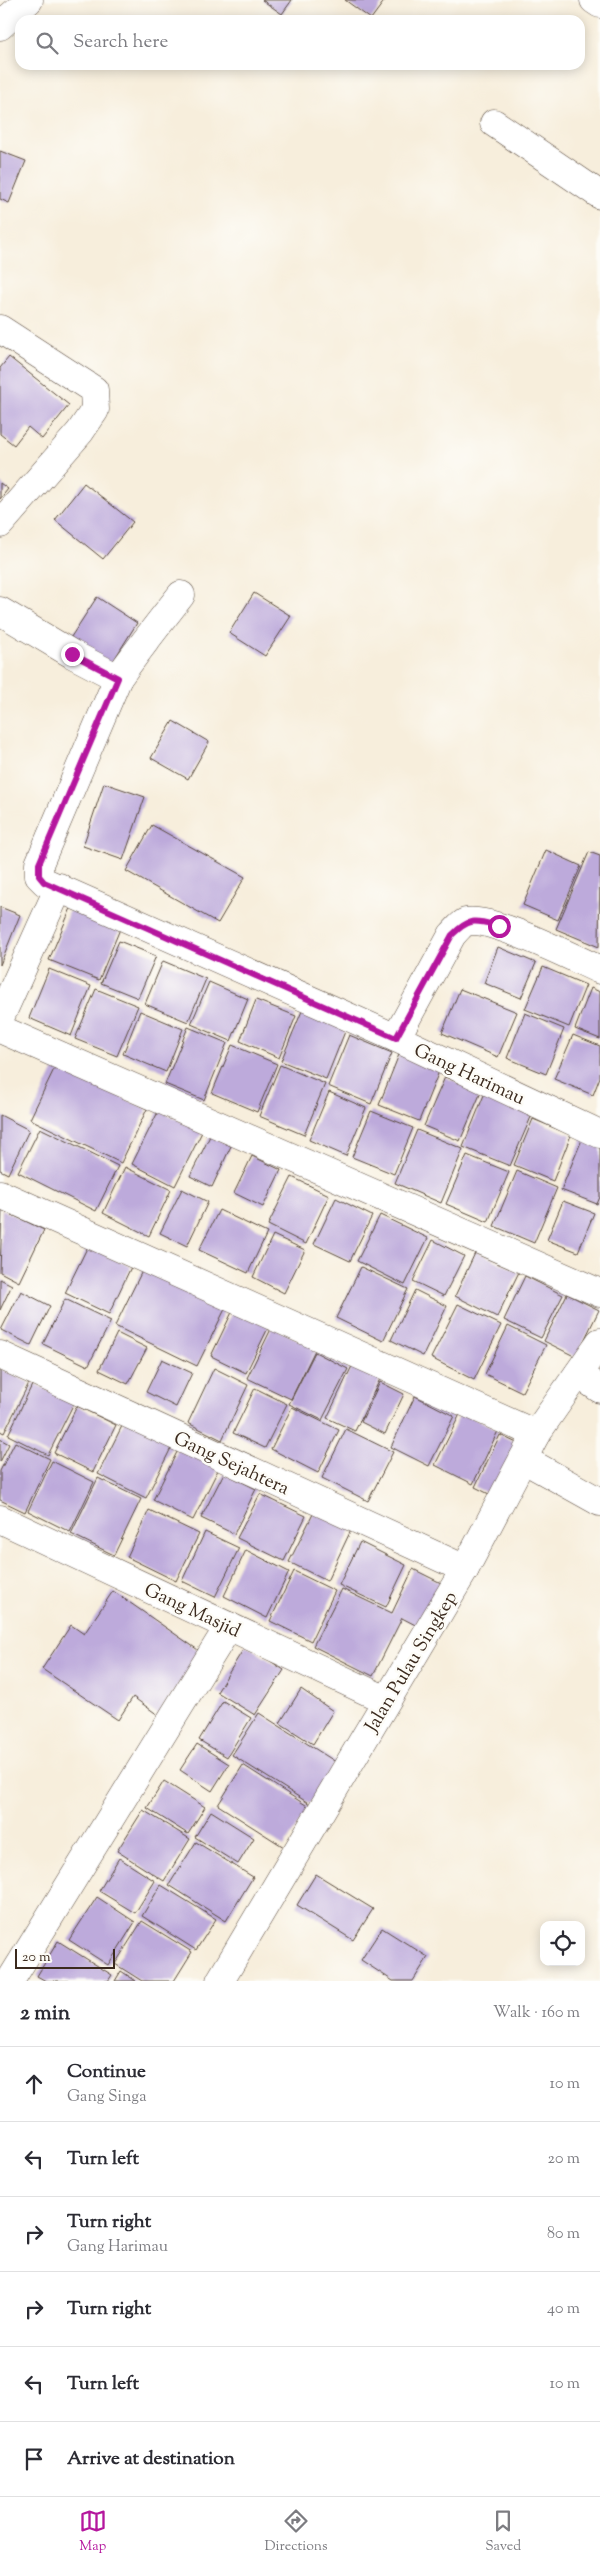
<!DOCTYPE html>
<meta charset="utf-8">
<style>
body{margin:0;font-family:"Sorts Mill Goudy",serif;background:#f7f7f7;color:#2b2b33}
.controls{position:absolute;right:15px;bottom:15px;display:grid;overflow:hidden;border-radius:10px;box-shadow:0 2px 12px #0003}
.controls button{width:45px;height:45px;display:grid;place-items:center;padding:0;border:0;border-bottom:1px solid #e1e1e2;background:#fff;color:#2b2b33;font:25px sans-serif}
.scale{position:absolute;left:15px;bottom:12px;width:100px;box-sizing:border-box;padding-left:5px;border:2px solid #3b2a1e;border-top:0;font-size:14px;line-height:18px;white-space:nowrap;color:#3b2a1e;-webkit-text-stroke:4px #fdfcf7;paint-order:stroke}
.stop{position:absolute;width:15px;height:15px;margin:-11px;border:4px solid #b5179e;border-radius:50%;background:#fff}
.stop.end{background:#b5179e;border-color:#fff;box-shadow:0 1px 5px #0008}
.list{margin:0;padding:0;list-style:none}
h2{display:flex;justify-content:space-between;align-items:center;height:65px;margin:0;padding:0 20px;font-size:21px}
h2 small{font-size:16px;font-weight:400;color:#7c7c81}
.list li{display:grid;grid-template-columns:32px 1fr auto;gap:15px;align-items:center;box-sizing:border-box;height:75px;padding:0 20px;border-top:1px solid #e1e1e2}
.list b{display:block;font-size:19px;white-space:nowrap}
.list p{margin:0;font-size:16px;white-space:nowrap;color:#7c7c81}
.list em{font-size:16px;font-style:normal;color:#7c7c81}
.icon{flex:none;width:28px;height:28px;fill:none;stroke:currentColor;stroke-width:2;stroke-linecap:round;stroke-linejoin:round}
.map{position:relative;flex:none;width:600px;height:1981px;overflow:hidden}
.search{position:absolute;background:#fff;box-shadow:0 2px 12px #0003;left:15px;right:15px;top:15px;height:55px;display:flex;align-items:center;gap:12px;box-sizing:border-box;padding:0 18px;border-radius:15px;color:#7c7c81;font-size:19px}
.sheet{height:515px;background:#fff}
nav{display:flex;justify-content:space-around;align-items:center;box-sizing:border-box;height:70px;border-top:1px solid #e1e1e2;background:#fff;font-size:14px;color:#7c7c81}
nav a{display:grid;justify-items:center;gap:2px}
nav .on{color:#b5179e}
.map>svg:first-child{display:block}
</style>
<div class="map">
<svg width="600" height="1981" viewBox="0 0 600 1981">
<rect width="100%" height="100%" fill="#fdfcf7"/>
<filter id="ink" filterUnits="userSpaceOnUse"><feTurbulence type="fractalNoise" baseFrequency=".02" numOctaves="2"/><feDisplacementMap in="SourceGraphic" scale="10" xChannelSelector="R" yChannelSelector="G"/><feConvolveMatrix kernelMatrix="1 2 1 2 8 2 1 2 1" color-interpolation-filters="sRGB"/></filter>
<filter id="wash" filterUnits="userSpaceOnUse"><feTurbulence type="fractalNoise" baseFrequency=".0096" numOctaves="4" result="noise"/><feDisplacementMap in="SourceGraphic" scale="20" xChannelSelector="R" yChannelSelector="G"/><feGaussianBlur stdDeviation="1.12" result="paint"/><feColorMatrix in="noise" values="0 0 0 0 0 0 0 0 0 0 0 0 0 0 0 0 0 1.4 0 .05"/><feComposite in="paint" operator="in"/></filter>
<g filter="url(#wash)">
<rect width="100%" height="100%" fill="#f7eedc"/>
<g id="blocks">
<g fill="#bdaadb">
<path d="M262,0H292L282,14Z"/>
<path d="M345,0H385L371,19Z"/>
<path d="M0,151L26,161L9,203L0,199Z"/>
<path d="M9,357L69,405L42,439L28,427L14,445L0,434V368Z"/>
<path d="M0,483L8,489L0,499Z"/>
<path d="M84,483L133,522L103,559L55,520Z"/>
<path d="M254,593L291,616L265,656L229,633Z"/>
<path d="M97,597L137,623L110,666L69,640Z"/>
<path d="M173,721L209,742L188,779L151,758Z"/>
<path d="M104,783L145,797L123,860L83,846Z"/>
<path d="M152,825L245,877L218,923L126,871Z"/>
<path d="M546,850L581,866L558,920L523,905Z"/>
<path d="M589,852L600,856L599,947L556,929Z"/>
<path d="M0,907L20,915L0,965Z"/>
<path d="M71,908L120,929L99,980L49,960Z"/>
<path d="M119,941L156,956L138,998L101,983Z"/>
<path d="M498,947L536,963L521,998L484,983Z"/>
<path d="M163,961L206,979L188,1022L145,1004Z"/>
<path d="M543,967L586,985L569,1027L525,1009Z"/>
<path d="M49,969L91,986L71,1036L29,1018Z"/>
<path d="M209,982L248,999L231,1041L191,1024Z"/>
<path d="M591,988L600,992V1039L575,1029Z"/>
<path d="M96,989L138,1006L117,1056L75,1039Z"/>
<path d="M460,989L517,1012L498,1057L442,1033Z"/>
<path d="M256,1000L296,1016L279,1058L240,1041Z"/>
<path d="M140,1011L183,1029L166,1072L123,1054Z"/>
<path d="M302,1011L346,1029L326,1079L281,1061Z"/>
<path d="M525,1013L564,1029L546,1074L507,1058Z"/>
<path d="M188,1027L227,1043L204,1100L165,1084Z"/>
<path d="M349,1035L392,1053L371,1104L328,1086Z"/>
<path d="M573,1035L600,1046V1077L593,1095L554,1079Z"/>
<path d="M232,1045L277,1064L257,1112L212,1093Z"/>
<path d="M400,1052L440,1069L419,1121L379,1105Z"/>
<path d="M56,1065L147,1109L121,1163L30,1119Z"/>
<path d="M280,1065L325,1084L304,1135L259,1116Z"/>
<path d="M445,1077L481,1092L460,1141L424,1126Z"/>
<path d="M486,1090L534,1110L510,1166L463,1147Z"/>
<path d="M329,1092L366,1108L346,1156L309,1140Z"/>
<path d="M159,1110L202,1132L175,1186L132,1164Z"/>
<path d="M371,1111L413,1128L394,1174L352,1157Z"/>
<path d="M0,1115L29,1130L8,1174L0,1170Z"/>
<path d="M533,1119L571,1135L553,1181L514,1165Z"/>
<path d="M40,1128L118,1166L96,1211L18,1172Z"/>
<path d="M417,1130L463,1149L441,1203L395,1183Z"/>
<path d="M586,1130L600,1135V1197L597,1204L561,1190Z"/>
<path d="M210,1136L231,1146L212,1187L190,1176Z"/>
<path d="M467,1155L509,1172L488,1222L446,1204Z"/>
<path d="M252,1156L281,1170L263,1207L234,1193Z"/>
<path d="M125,1167L171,1190L149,1236L103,1213Z"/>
<path d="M517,1171L557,1188L534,1243L494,1226Z"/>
<path d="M292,1177L329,1195L306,1244L268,1225Z"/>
<path d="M182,1189L208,1202L187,1246L160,1233Z"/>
<path d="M336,1198L372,1216L350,1261L314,1244Z"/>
<path d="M563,1201L594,1213L578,1252L547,1240Z"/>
<path d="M2,1210L44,1230L19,1282L0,1272Z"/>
<path d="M219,1210L267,1233L248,1273L199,1250Z"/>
<path d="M380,1215L428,1238L405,1285L357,1261Z"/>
<path d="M273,1235L305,1250L284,1293L253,1277Z"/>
<path d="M433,1240L464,1256L444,1296L413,1281Z"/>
<path d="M88,1246L131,1267L109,1314L65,1293Z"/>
<path d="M476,1251L519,1272L497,1317L455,1296Z"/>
<path d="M144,1267L226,1307L197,1366L115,1326Z"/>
<path d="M361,1267L408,1289L383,1341L336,1318Z"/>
<path d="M525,1276L563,1295L541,1338L504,1320Z"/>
<path d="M0,1279L12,1285L0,1310Z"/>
<path d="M415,1290L447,1306L423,1356L391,1340Z"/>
<path d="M21,1291L50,1306L31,1345L1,1330Z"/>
<path d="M567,1294L599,1310L576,1357L544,1341Z"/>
<path d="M65,1299L111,1321L88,1366L43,1344Z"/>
<path d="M458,1304L501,1325L474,1380L431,1358Z"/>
<path d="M234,1308L269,1326L246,1373L211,1356Z"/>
<path d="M508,1326L546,1345L522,1392L485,1374Z"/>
<path d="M272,1327L316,1348L291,1399L247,1378Z"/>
<path d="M117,1333L147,1348L128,1384L99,1370Z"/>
<path d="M315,1352L348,1369L322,1420L289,1404Z"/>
<path d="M162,1359L192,1373L176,1407L146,1392Z"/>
<path d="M352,1366L380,1379L355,1431L327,1418Z"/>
<path d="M214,1368L248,1385L222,1440L188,1423Z"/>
<path d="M0,1369L29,1383L4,1433L0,1431Z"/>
<path d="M380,1382L404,1394L385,1434L361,1422Z"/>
<path d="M33,1383L74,1403L48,1455L8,1435Z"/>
<path d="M255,1388L287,1404L265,1448L233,1433Z"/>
<path d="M415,1396L454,1416L429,1466L391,1447Z"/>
<path d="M77,1406L116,1425L93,1472L54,1453Z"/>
<path d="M292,1407L339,1430L318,1473L271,1449Z"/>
<path d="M461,1412L498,1431L473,1484L435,1465Z"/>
<path d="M126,1418L174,1442L146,1498L98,1474Z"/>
<path d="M346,1429L393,1452L368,1501L322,1478Z"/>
<path d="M500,1435L525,1447L499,1499L475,1487Z"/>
<path d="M0,1439L9,1444L0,1462Z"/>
<path d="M15,1442L50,1459L25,1512L0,1500V1471Z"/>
<path d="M180,1446L220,1466L193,1520L153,1500Z"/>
<path d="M52,1461L94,1482L70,1532L28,1511Z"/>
<path d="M224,1473L256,1489L234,1534L201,1518Z"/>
<path d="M98,1478L141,1499L114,1555L71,1534Z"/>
<path d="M260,1494L306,1516L284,1561L237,1538Z"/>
<path d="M149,1510L199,1534L176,1581L127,1557Z"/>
<path d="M315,1510L352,1528L327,1581L289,1562Z"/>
<path d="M205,1532L239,1548L215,1597L182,1581Z"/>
<path d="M360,1542L406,1565L386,1607L339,1585Z"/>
<path d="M246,1550L289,1572L267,1618L224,1596Z"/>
<path d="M413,1569L445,1585L423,1629L402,1618L373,1676L313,1646L342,1589L392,1613Z"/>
<path d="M294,1571L335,1591L311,1641L270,1621Z"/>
<path d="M113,1591L201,1652L158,1715L133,1697L118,1720L42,1669L71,1625L84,1634Z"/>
<path d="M246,1645L284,1670L255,1715L217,1692Z"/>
<path d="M301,1689L333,1711L313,1744L280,1723Z"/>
<path d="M223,1701L251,1718L227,1757L199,1740Z"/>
<path d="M259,1713L336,1762L310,1804L232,1755Z"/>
<path d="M197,1744L229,1764L212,1791L180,1770Z"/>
<path d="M243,1765L309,1807L284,1847L218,1805Z"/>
<path d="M164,1781L205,1807L188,1834L147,1808Z"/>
<path d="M143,1810L190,1839L164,1881L117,1851Z"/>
<path d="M211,1811L254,1838L238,1864L195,1837Z"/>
<path d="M196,1842L253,1877L226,1921L169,1885Z"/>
<path d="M119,1858L155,1881L135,1913L99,1891Z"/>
<path d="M316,1874L373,1909L353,1940L297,1905Z"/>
<path d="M161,1885L216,1919L196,1950L142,1916Z"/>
<path d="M97,1897L135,1922L108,1965L69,1940Z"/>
<path d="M142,1921L192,1952L174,1981H142L115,1964Z"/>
<path d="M382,1928L428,1957L413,1981H393L361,1960Z"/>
<path d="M58,1941L112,1975L108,1981H46L37,1976Z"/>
<path d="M121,1971L136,1981H115Z"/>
</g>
</g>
</g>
<g filter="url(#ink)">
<use href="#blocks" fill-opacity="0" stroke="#57473a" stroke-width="1"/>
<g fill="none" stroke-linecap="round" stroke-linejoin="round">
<defs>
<g id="minor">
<path d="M594,0L600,4"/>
<path d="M0,26L29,0"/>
<path d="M494,123L600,195"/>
<path d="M0,329L94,390L95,410L80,432L0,524"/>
<path d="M0,611L72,654L118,678L39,864V876L45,882L396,1038L600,1134"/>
<path d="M118,678C138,650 159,623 181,595"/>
<path d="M0,1018L59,887"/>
<path d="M0,1029L600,1293"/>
<path d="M396,1038L452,935C456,931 461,924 466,922C490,915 575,959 600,970"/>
<path d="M0,1194L536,1434"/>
<path d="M0,1355L465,1569"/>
<path d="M578,1374L600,1389"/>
<path d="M523,1459L600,1502"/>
<path d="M0,1519L386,1700"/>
<path d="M10,1981L229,1626"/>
<path d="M220,1981L465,1569L536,1434L600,1342"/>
</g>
</defs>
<use href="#minor" stroke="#57473a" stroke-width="29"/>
<use href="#minor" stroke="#fff" stroke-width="28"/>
</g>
</g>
<g fill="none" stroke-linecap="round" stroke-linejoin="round" filter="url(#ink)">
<path stroke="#b5179e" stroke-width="6" d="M72,654L118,678L39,864V876L44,882L396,1038L452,935C470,917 475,920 499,926"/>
</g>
<g text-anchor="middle" stroke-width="5" stroke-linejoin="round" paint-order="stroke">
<g font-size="19" fill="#3b2a1e" stroke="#fdfcf7">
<text transform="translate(470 1073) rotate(25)" y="7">Gang Harimau</text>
<text transform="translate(232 1462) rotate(25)" y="7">Gang Sejahtera</text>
<text transform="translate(193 1609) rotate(25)" y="7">Gang Masjid</text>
<text transform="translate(410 1661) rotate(-59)" y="7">Jalan Pulau Singkep</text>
</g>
</g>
</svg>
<div class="controls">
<button><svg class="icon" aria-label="locate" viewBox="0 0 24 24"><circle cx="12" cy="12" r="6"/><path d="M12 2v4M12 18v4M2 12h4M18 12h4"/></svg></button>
</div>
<div class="scale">20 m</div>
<div class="stop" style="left:499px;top:926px"></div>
<div class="stop end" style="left:72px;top:654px"></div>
<div class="search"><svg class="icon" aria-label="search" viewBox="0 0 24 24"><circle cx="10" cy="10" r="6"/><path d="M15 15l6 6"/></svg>Search here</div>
</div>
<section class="sheet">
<h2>2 min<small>Walk · 160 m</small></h2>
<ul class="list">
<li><svg class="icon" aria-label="ahead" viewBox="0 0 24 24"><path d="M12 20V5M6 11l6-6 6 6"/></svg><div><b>Continue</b><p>Gang Singa</p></div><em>10 m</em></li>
<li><svg class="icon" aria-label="left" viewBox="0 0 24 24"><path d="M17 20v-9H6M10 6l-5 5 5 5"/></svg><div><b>Turn left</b></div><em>20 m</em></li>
<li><svg class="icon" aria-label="right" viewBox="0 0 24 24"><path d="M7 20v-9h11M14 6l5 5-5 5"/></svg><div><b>Turn right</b><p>Gang Harimau</p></div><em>80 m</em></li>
<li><svg class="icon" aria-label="right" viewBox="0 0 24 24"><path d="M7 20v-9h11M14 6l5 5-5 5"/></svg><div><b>Turn right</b></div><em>40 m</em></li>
<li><svg class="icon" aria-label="left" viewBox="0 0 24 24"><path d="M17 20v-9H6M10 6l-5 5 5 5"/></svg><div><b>Turn left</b></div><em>10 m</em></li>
<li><svg class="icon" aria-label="arrive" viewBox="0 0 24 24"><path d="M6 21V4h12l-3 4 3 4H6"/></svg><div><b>Arrive at destination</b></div></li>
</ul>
</section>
<nav>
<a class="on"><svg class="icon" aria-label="map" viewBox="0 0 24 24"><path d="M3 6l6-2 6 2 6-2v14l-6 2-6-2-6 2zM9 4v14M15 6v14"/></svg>Map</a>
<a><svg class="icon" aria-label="directions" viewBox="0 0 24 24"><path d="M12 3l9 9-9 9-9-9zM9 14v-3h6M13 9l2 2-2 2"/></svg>Directions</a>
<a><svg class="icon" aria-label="saved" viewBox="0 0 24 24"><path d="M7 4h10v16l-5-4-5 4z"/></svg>Saved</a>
</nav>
